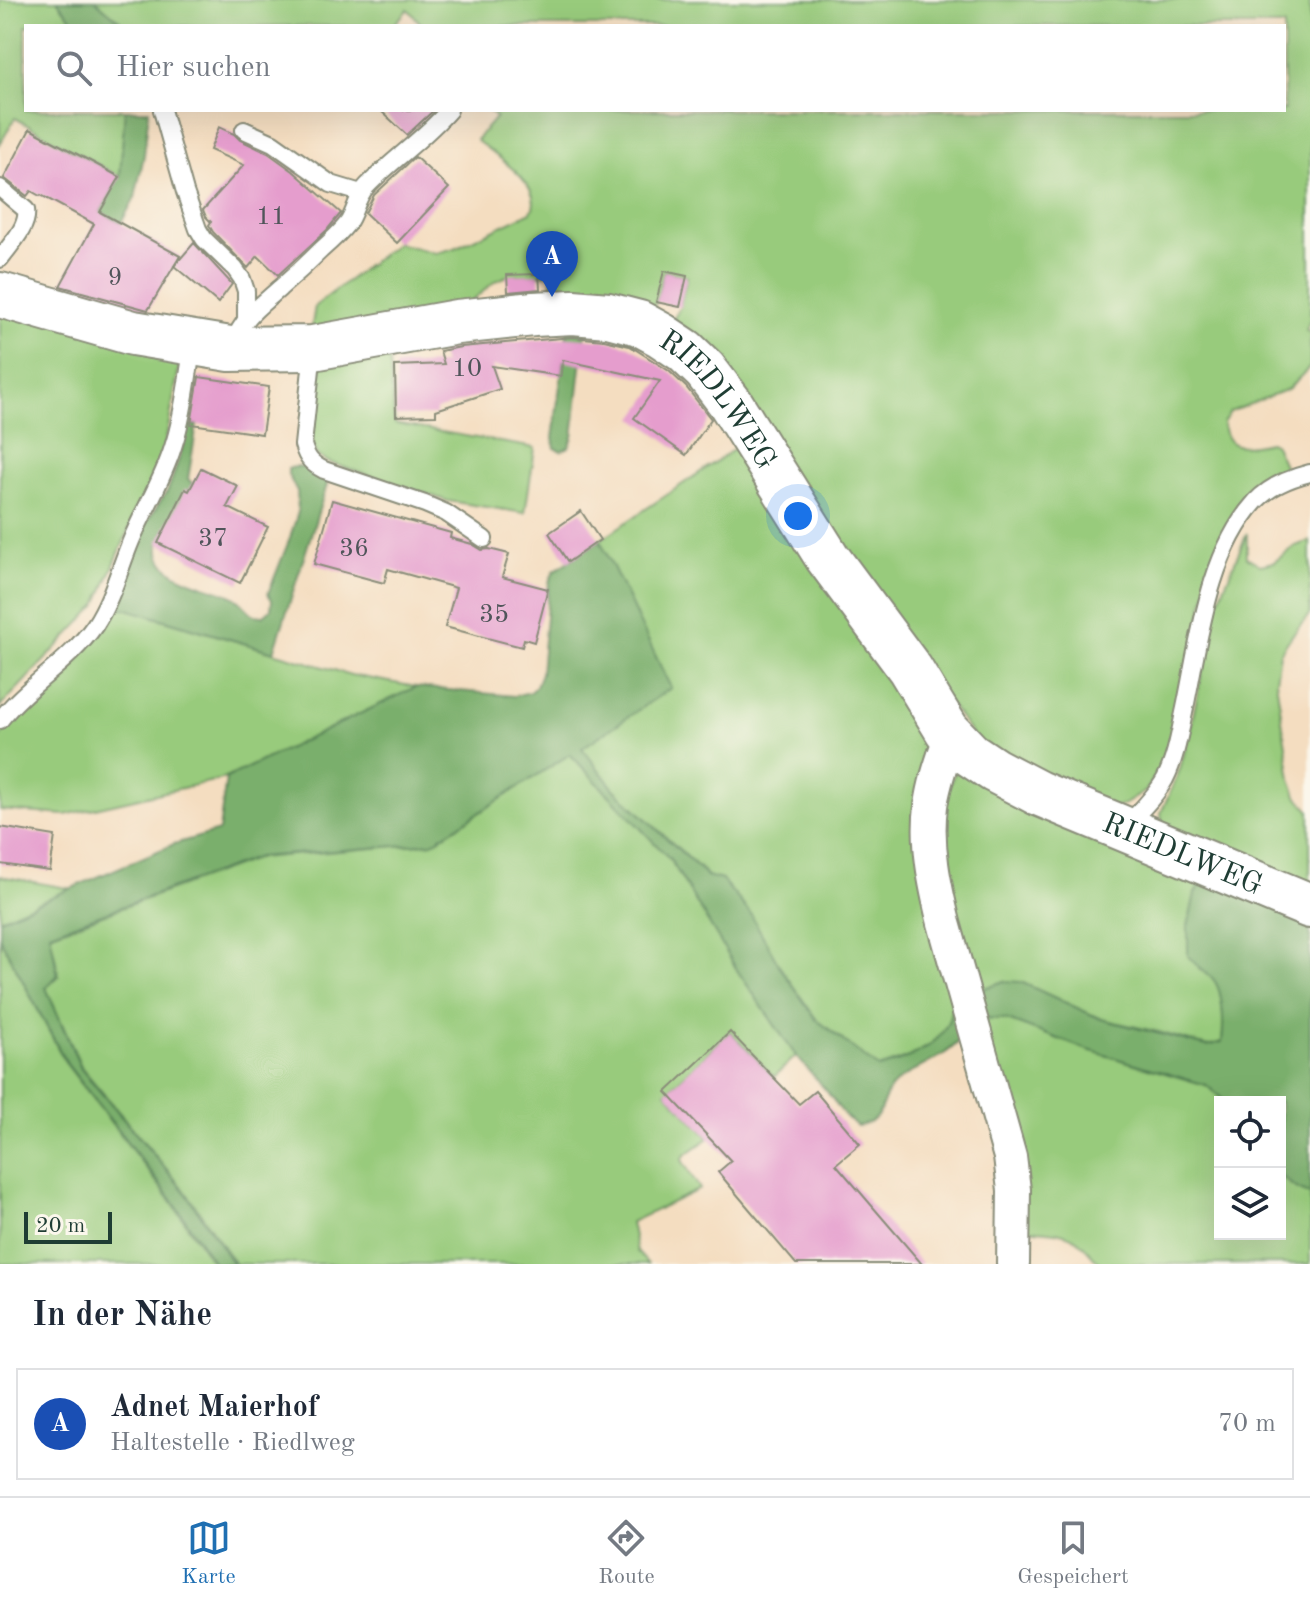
<!DOCTYPE html>
<html lang="de">
<meta charset="utf-8">
<style>
body{margin:0;font-family:"Old Standard TT",serif;background:#f6f6f7;color:#1f2937}
.controls{position:absolute;right:24px;bottom:24px;display:grid;overflow:hidden;border-radius:0px;box-shadow:0 8px 32px #0002}
.controls button{width:72px;height:72px;display:grid;place-items:center;padding:0;border:0;border-bottom:2px solid #e0e1e3;background:#fff;color:#1f2937;font:40px sans-serif}
.scale{position:absolute;left:24px;bottom:20px;width:88px;box-sizing:border-box;padding-left:8px;border:4px solid #1f3d34;border-top:0;font-size:22px;line-height:28px;white-space:nowrap;color:#1f3d34;-webkit-text-stroke:6px #fbf7ec;paint-order:stroke}
.you{position:absolute;left:798px;top:516px;width:28px;height:28px;margin:-20px;border:6px solid #fff;border-radius:50%;background:#1a73e8;box-shadow:0 0 0 12px #1a73e833}
.badge{display:grid;place-items:center;width:52px;height:52px;border-radius:50%;background:#1f6fb2;color:#fff;font-size:26px;font-weight:700}
.pin{position:absolute;translate:-50% -66px;filter:drop-shadow(0 2px 4px #0008)}
.pin::after{content:'';position:absolute;top:42px;width:28px;height:24px;background:inherit;clip-path:polygon(0 0,100% 0,50% 100%)}
.list{margin:0;padding:0;list-style:none}
h2{display:flex;justify-content:space-between;align-items:center;height:104px;margin:0;padding:0 32px;font-size:34px}
h2 small{font-size:26px;font-weight:400;color:#747a83}
.list li{display:grid;grid-template-columns:52px 1fr auto;gap:24px;align-items:center;box-sizing:border-box;height:112px;margin:0 16px 16px;padding:0 16px;border:2px solid #e0e1e3;border-radius:0px}
.list b{display:block;font-size:30px;white-space:nowrap}
.list p{margin:0;font-size:26px;white-space:nowrap;color:#747a83}
.list em{font-size:26px;font-style:normal;color:#747a83}
.icon{flex:none;width:44px;height:44px;fill:none;stroke:currentColor;stroke-width:2;stroke-linecap:round;stroke-linejoin:round}
.map{position:relative;flex:none;width:1310px;height:1264px;overflow:hidden}
.search{position:absolute;background:#fff;box-shadow:0 8px 32px #0002;left:24px;right:24px;top:24px;height:88px;display:flex;align-items:center;gap:20px;box-sizing:border-box;padding:0 28px;border-radius:0px;color:#747a83;font-size:30px}
.sheet{height:232px;background:#fff}
nav{display:flex;justify-content:space-around;align-items:center;box-sizing:border-box;height:112px;border-top:2px solid #e0e1e3;background:#fff;font-size:22px;color:#747a83}
nav a{display:grid;justify-items:center;gap:4px}
nav .on{color:#1f6fb2}
.map>svg:first-child{display:block}
</style>
<div class="map">
<svg width="1310" height="1264" viewBox="0 0 1310 1264">
<rect width="100%" height="100%" fill="#fbf7ec"/>
<filter id="ink" filterUnits="userSpaceOnUse"><feTurbulence type="fractalNoise" baseFrequency=".0125" numOctaves="2"/><feDisplacementMap in="SourceGraphic" scale="16" xChannelSelector="R" yChannelSelector="G"/><feConvolveMatrix kernelMatrix="1 2 1 2 8 2 1 2 1" color-interpolation-filters="sRGB"/></filter>
<filter id="wash" filterUnits="userSpaceOnUse"><feTurbulence type="fractalNoise" baseFrequency=".006" numOctaves="4" result="noise"/><feDisplacementMap in="SourceGraphic" scale="32" xChannelSelector="R" yChannelSelector="G"/><feGaussianBlur stdDeviation="1.8" result="paint"/><feColorMatrix in="noise" values="0 0 0 0 0 0 0 0 0 0 0 0 0 0 0 0 0 1.4 0 .05"/><feComposite in="paint" operator="in"/></filter>
<g filter="url(#wash)">
<rect width="100%" height="100%" fill="#f4ddc0"/>
<g fill="#98cb7c" stroke="#5c8458" stroke-width="2">
<path d="M0,0H57L77,26H26V110H125L120,177L15,118L0,144Z"/>
<path d="M95,0H1310V319L1306,331L1310,332V367L1288,389L1230,412L1223,423C1226,454 1247,446 1270,442L1275,445L1286,470L1268,478L1247,496L1216,553L1172,737L1156,775L1146,791L1125,804L1112,808L989,757L669,327L680,307L687,276L664,271L656,302L650,316L553,302L552,274L507,276L494,282L464,308L310,337L315,306L397,243L436,253L455,248L531,212C547,187 493,154 476,140L496,117L488,110H1284V26H423L408,9L393,26H126Z"/>
<path d="M0,303L182,352L163,456L132,522L97,605L0,707Z"/>
<path d="M388,347L395,424L535,448L525,513L448,501L334,464C328,462 322,460 317,455C305,440 315,382 322,365Z"/>
<path d="M745,442L930,725V755L955,993C953,1003 951,1015 947,1024C936,1049 902,1061 878,1068L816,1019L782,970L708,876L614,789L581,747L670,688L600,540Z"/>
<path d="M1247,533V557L1260,565L1274,562L1295,546L1310,541V614L1293,634L1280,653L1276,681L1291,779L1298,798L1310,811V898L1162,823L1161,813L1180,769L1191,726L1215,609Z"/>
<path d="M117,606L351,675L416,687L226,778L65,815L0,810V737L15,715L96,639Z"/>
<path d="M570,754L670,859L739,973L796,1056L774,1077L730,1032L666,1092L709,1138L685,1155L682,1160L700,1189L631,1222L637,1252L648,1264H235L186,1192L82,1068L46,988L59,976L50,934L258,858L432,843Z"/>
<path d="M955,770L1208,873L1199,969C1203,972 1212,976 1215,981C1224,994 1224,1027 1222,1042L1207,1046L1159,1032L1101,1019L1021,982L973,992L949,914L939,816Z"/>
<path d="M0,876L72,889L0,919Z"/>
<path d="M0,938L66,1064L168,1197L213,1264H0Z"/>
<path d="M979,1018L1005,1019L1088,1050L1206,1085L1226,1102H1220V1234H1280V1175L1294,1187L1310,1195V1264H1101C1093,1257 1086,1247 1078,1241C1062,1229 1040,1231 1021,1229Z"/>
</g>
<g fill="#7aaf6c" stroke="#4c7650" stroke-width="2">
<path d="M57,0H95L126,26H77Z"/>
<path d="M125,110H149L144,155L135,198L121,223L100,212L120,176Z"/>
<path d="M584,323C633,330 667,344 701,381C664,354 636,334 589,332L586,334L584,341L573,437L569,447L561,451L555,448L553,438L567,333L569,324Z"/>
<path d="M186,424L197,425L188,479L193,484C187,497 160,533 159,544C154,578 208,585 230,595C241,600 245,608 254,615L263,616L271,609L272,600L268,594L290,538L298,512L297,491L288,475V469C301,463 314,472 326,478L327,485L323,497L274,652L117,606L122,594L129,561L143,528L168,490L180,456Z"/>
<path d="M600,540L671,688L582,748L614,789L707,876L722,880L750,913L782,970L816,1019L878,1068C902,1061 936,1049 947,1024C952,1015 953,1003 955,993L961,1039C942,1061 918,1065 897,1082C876,1100 888,1122 857,1126L845,1116L825,1089L796,1056L739,973L670,859L570,754L432,843L258,857L50,933L58,975L46,988L81,1069L186,1193L233,1264H215L170,1197L67,1064L0,938V919L174,844L219,831L226,778L416,687L514,696L530,692L536,686L541,673L549,582L554,571Z"/>
<path d="M1208,873L1310,913V1195L1294,1187L1280,1175V1102H1226L1206,1085L1088,1050L1005,1019L979,1018L973,992L1004,981L1021,982L1101,1019L1207,1046L1222,1042C1224,1026 1224,989 1212,978C1203,970 1196,966 1188,956V926L1195,893Z"/>
</g>
<g id="blocks">
<g fill="#e59dcd">
<path d="M380,110H434L407,135Z"/>
<path d="M219,127L234,134L240,140L268,153L293,171L341,213L327,230L278,275L258,256L248,268L213,232L209,225L211,222L206,217L203,210L244,165L210,150Z"/>
<path d="M30,129L120,177L100,212L180,256L148,310L60,286L94,224L41,195L40,196L31,191L27,196L4,178Z"/>
<path d="M415,157L449,188L397,243L365,213L374,195Z"/>
<path d="M194,243L232,284L218,303L174,266Z"/>
<path d="M664,271L687,276L680,307L656,302Z"/>
<path d="M539,274L540,289L508,292L507,275Z"/>
<path d="M573,337L604,340L630,346L669,371L686,387L711,419L686,455L634,418L660,381L563,360L561,376L492,366L500,389L436,410V415L396,416L395,366L444,364L440,351L461,347Z"/>
<path d="M199,377L269,387L262,434L191,424Z"/>
<path d="M201,468L238,486L227,507L268,527L240,583L158,543L185,489L189,491Z"/>
<path d="M332,500L451,533L450,538L472,544L482,550L489,549L509,554L502,577L548,589L534,642L524,639L522,647L445,627L456,588L388,569L384,583L314,564Z"/>
<path d="M581,511L600,540L568,562L549,533Z"/>
<path d="M0,827L55,836L50,871L0,864Z"/>
<path d="M730,1032L799,1104L815,1091L860,1144L836,1164L922,1264H796L718,1172L731,1161L666,1092Z"/>
</g>
</g>
</g>
<g filter="url(#ink)">
<use href="#blocks" fill-opacity="0" stroke="#8a8d7a" stroke-width="2"/>
<g fill="none" stroke-linecap="round" stroke-linejoin="round">
<defs>
<g id="lane">
<path d="M162,110L185,192L198,229L204,239L235,269L242,279L246,291V319"/>
<path d="M244,130L273,143L331,184L361,193"/>
<path d="M0,188L26,210C29,227 9,246 0,259"/>
<path d="M232,344C246,314 257,309 280,288C294,276 308,263 321,250C330,242 340,233 347,224C356,212 356,197 367,186C393,159 425,138 449,110"/>
<path d="M313,350L303,445C307,459 312,464 324,470L425,504L446,513L484,539"/>
<path d="M0,720C27,685 69,663 95,625C112,599 119,570 131,541C144,509 163,480 173,447C184,414 187,378 193,345"/>
<path d="M1125,827C1139,812 1155,797 1165,779C1176,758 1180,731 1185,708C1199,641 1208,554 1256,501C1270,486 1290,478 1310,473"/>
</g>
<path id="street" d="M951,734C943,758 934,782 931,806C926,845 935,886 944,923L1010,1157L1014,1190L1013,1264"/>
<g id="secondary">
<path id="s1" d="M0,295L133,333L230,349L313,348L457,322L534,314L573,312L608,315L639,323L661,335L685,351L705,370L731,404L827,557L910,669L947,730L970,754L994,770L1038,793L1310,906"/>
</g>
</defs>
<use href="#lane" stroke="#8a8d7a" stroke-width="20"/>
<use href="#street" stroke="#8a8d7a" stroke-width="36"/>
<use href="#secondary" stroke="#8a8d7a" stroke-width="48"/>
<use href="#lane" stroke="#fff" stroke-width="16"/>
<use href="#street" stroke="#fff" stroke-width="32"/>
<use href="#secondary" stroke="#fff" stroke-width="44"/>
</g>
</g>
<g text-anchor="middle" stroke-width="6" stroke-linejoin="round" paint-order="stroke">
<g font-size="26" fill="#50555a">
<text x="271" y="224">11</text>
<text x="115" y="285">9</text>
<text x="467" y="376">10</text>
<text x="213" y="546">37</text>
<text x="354" y="556">36</text>
<text x="494" y="622">35</text>
</g>
<g font-size="30" fill="#1f3d34" stroke="#fbf7ec">
<text dy="10" stroke="none"><textPath href="#s1" startOffset="762">RIEDLWEG</textPath></text>
<text dy="10" stroke="none"><textPath href="#s1" startOffset="1434">RIEDLWEG</textPath></text>
</g>
</g>
</svg>
<div class="controls">
<button><svg class="icon" aria-label="locate" viewBox="0 0 24 24"><circle cx="12" cy="12" r="6"/><path d="M12 2v4M12 18v4M2 12h4M18 12h4"/></svg></button>
<button><svg class="icon" aria-label="layers" viewBox="0 0 24 24"><path d="M12 4l9 5-9 5-9-5zM3 14l9 5 9-5"/></svg></button>
</div>
<div class="scale">20 m</div>
<div class="you"></div>
<div class="pin badge" style="left:552px;top:297px;background:#1a4fb4">A</div>
<div class="search"><svg class="icon" aria-label="search" viewBox="0 0 24 24"><circle cx="10" cy="10" r="6"/><path d="M15 15l6 6"/></svg>Hier suchen</div>
</div>
<section class="sheet">
<h2>In der Nähe<small></small></h2>
<ul class="list">
<li><span class="badge" style="background:#1a4fb4">A</span><div><b>Adnet Maierhof</b><p>Haltestelle · Riedlweg</p></div><em>70 m</em></li>
</ul>
</section>
<nav>
<a class="on"><svg class="icon" aria-label="map" viewBox="0 0 24 24"><path d="M3 6l6-2 6 2 6-2v14l-6 2-6-2-6 2zM9 4v14M15 6v14"/></svg>Karte</a>
<a><svg class="icon" aria-label="directions" viewBox="0 0 24 24"><path d="M12 3l9 9-9 9-9-9zM9 14v-3h6M13 9l2 2-2 2"/></svg>Route</a>
<a><svg class="icon" aria-label="saved" viewBox="0 0 24 24"><path d="M7 4h10v16l-5-4-5 4z"/></svg>Gespeichert</a>
</nav>
